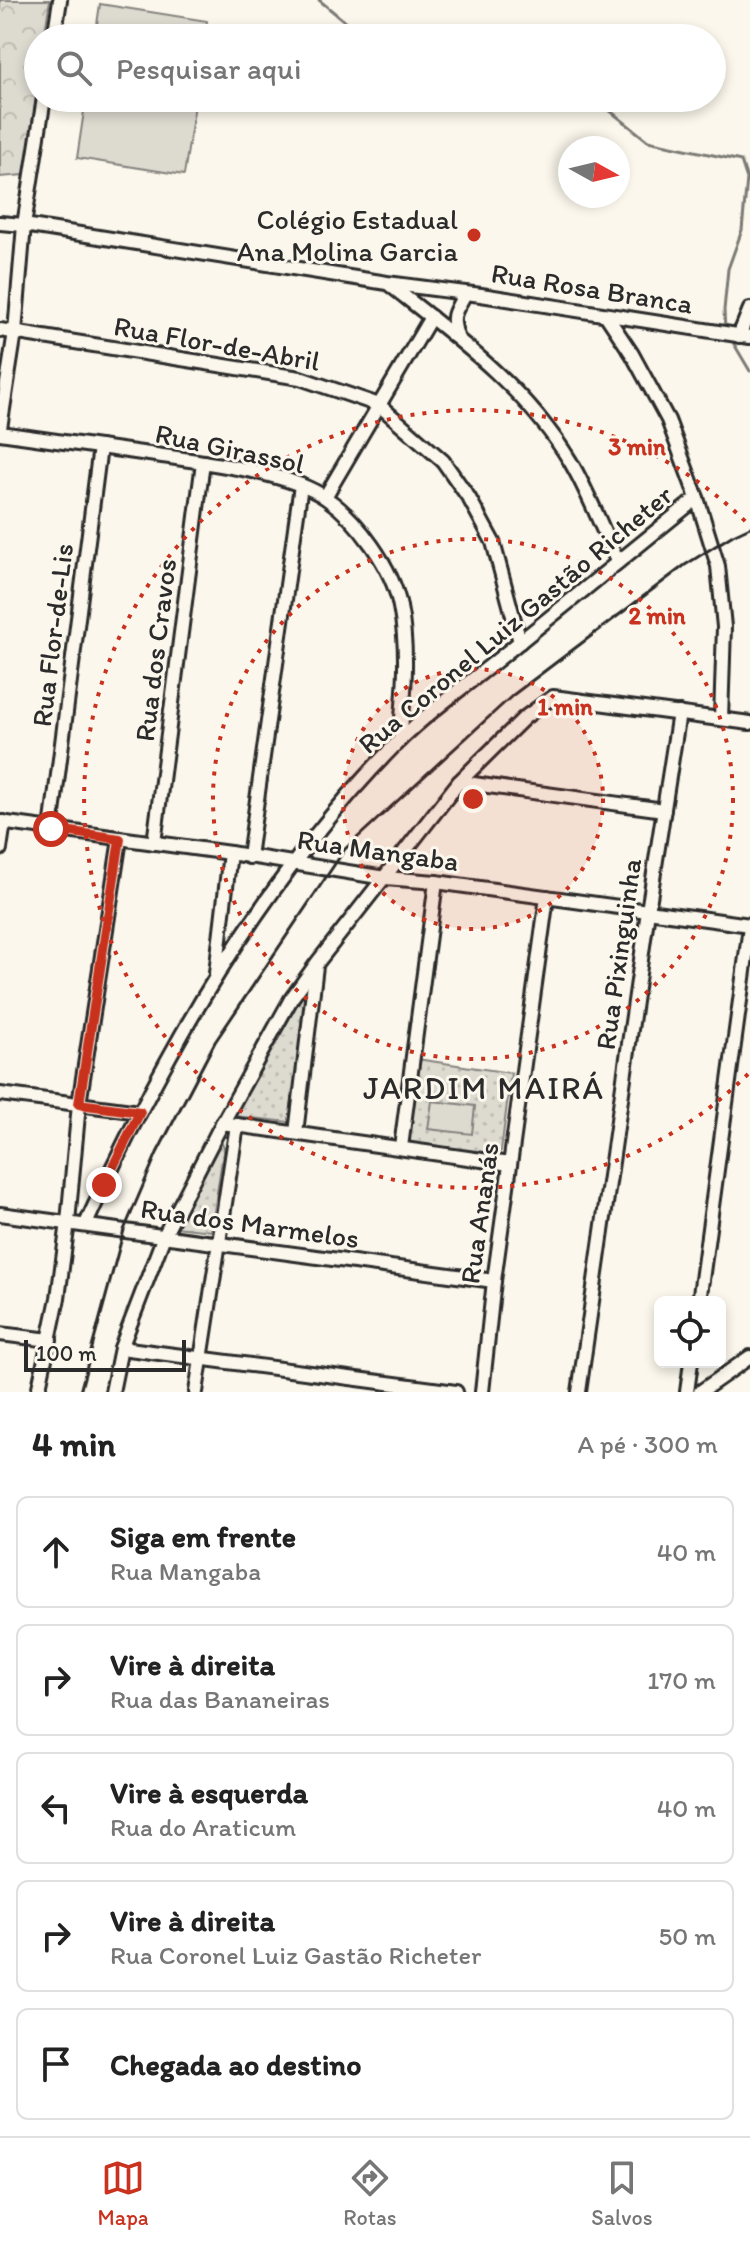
<!DOCTYPE html>
<html lang="pt">
<meta charset="utf-8">
<style>
body{margin:0;font-family:Itim,sans-serif;background:#f2f2f2;color:#222}
.controls{position:absolute;right:24px;bottom:24px;display:grid;overflow:hidden;border-radius:12px;box-shadow:0 4px 12px #0003}
.controls button{width:72px;height:72px;display:grid;place-items:center;padding:0;border:0;border-bottom:2px solid #e0e0e0;background:#fff;color:#222;font:40px sans-serif}
.compass{position:absolute;left:558px;top:136px;width:72px;height:72px;border-radius:50%;background:#fff;box-shadow:0 4px 12px #0003;rotate:98deg}
.scale{position:absolute;left:24px;bottom:20px;width:162px;box-sizing:border-box;padding-left:8px;border:4px solid #2b2b2b;border-top:0;font-size:22px;line-height:28px;white-space:nowrap;color:#2b2b2b;-webkit-text-stroke:6px #fbf7ec;paint-order:stroke}
.stop{position:absolute;width:24px;height:24px;margin:-18px;border:6px solid #c8321e;border-radius:50%;background:#fff}
.stop.end{background:#c8321e;border-color:#fff;box-shadow:0 2px 8px #0008}
.list{margin:0;padding:0;list-style:none}
h2{display:flex;justify-content:space-between;align-items:center;height:104px;margin:0;padding:0 32px;font-size:34px}
h2 small{font-size:26px;font-weight:400;color:#767676}
.list li{display:grid;grid-template-columns:52px 1fr auto;gap:24px;align-items:center;box-sizing:border-box;height:112px;margin:0 16px 16px;padding:0 16px;border:2px solid #e0e0e0;border-radius:12px}
.list b{display:block;font-size:30px;white-space:nowrap}
.list p{margin:0;font-size:26px;white-space:nowrap;color:#767676}
.list em{font-size:26px;font-style:normal;color:#767676}
.icon{flex:none;width:44px;height:44px;fill:none;stroke:currentColor;stroke-width:2;stroke-linecap:round;stroke-linejoin:round}
.map{position:relative;flex:none;width:750px;height:1392px;overflow:hidden}
.search{position:absolute;background:#fff;box-shadow:0 4px 12px #0003;left:24px;right:24px;top:24px;height:88px;display:flex;align-items:center;gap:20px;box-sizing:border-box;padding:0 28px;border-radius:44px;color:#767676;font-size:30px}
.sheet{height:744px;background:#fff}
nav{display:flex;justify-content:space-around;align-items:center;box-sizing:border-box;height:112px;border-top:2px solid #e0e0e0;background:#fff;font-size:22px;color:#767676}
nav a{display:grid;justify-items:center;gap:4px}
nav .on{color:#c8321e}
.map>svg:first-child{display:block}
</style>
<div class="map">
<svg width="750" height="1392" viewBox="0 0 750 1392">
<defs>
<pattern id="forest-crowns" width="20" height="18" patternUnits="userSpaceOnUse" patternTransform="scale(2)"><rect width="20" height="18" fill="#dddad0"/><path d="M2 6a3 3 0 1 1 6 0M12 15a3 3 0 1 1 6 0" fill="none" stroke="#bebbb3"/></pattern>
<pattern id="park-dots" width="8" height="8" patternUnits="userSpaceOnUse" patternTransform="scale(2)"><rect width="8" height="8" fill="#dddad0"/><path d="M2 2h.1M6 6h.1" fill="none" stroke="#bebbb3" stroke-width="1.8" stroke-linecap="round"/></pattern>
</defs>
<rect width="100%" height="100%" fill="#fbf7ec"/>
<filter id="ink" filterUnits="userSpaceOnUse"><feTurbulence type="fractalNoise" baseFrequency=".0125" numOctaves="2"/><feDisplacementMap in="SourceGraphic" scale="16" xChannelSelector="R" yChannelSelector="G"/><feConvolveMatrix kernelMatrix="1 2 1 2 8 2 1 2 1" color-interpolation-filters="sRGB"/></filter>
<g filter="url(#ink)">
<path fill="url(#forest-crowns)" stroke="#84827e" stroke-width="2" d="M0,0H50L44,38H38V84L25,175L0,177Z"/>
<g fill="url(#park-dots)" stroke="#84827e" stroke-width="2">
<path d="M309,984L289,1122L234,1116Z"/>
<path d="M417,1059L511,1073L501,1151L491,1157L413,1144L409,1140L407,1133Z"/>
<path d="M218,1143H222L224,1147L211,1231L175,1227Z"/>
</g>
<g fill="#dddad0" stroke="#84827e" stroke-width="2">
<path d="M100,4L207,21L205,38H95Z"/>
<path d="M86,98H196L184,175L77,158Z"/>
<path d="M432,1101L475,1106L472,1134L428,1129Z"/>
</g>
<g fill="none" stroke-linecap="round" stroke-linejoin="round">
<g stroke="#7b7a75" stroke-width="3">
<path d="M319,0L348,24L401,38"/>
<path d="M594,98L648,141L741,161L747,179L742,230L728,269L724,310L725,330"/>
<path d="M731,339L750,371"/>
</g>
<defs>
<g id="minor">
<path d="M54,38L60,0"/>
<path d="M0,223L24,225L387,283L481,295L750,337"/>
<path d="M390,285C456,337 526,388 570,461C589,493 602,529 618,562"/>
<path d="M606,315L632,354L668,420L697,498L718,566L724,627L721,719"/>
<path d="M0,330L300,378L379,405L443,461L469,498L493,542L520,642"/>
<path d="M457,336C450,316 455,311 465,294"/>
<path d="M739,336L750,309"/>
<path d="M0,428L15,332L24,225L44,98"/>
<path d="M0,433C52,440 104,448 156,455C203,462 289,472 326,498C358,520 393,568 400,607C409,651 404,696 400,740"/>
<path d="M325,497L431,317"/>
<path d="M459,782L664,810"/>
<path d="M0,822L230,853L385,878L436,882L750,925"/>
<path d="M51,829L100,447"/>
<path d="M154,843L203,462"/>
<path d="M0,849L4,822"/>
<path d="M249,857L301,485"/>
<path d="M216,973L230,853"/>
<path d="M0,1094L140,1112"/>
<path d="M222,1123L510,1164"/>
<path d="M296,1133L316,966"/>
<path d="M401,1147L436,882"/>
<path d="M0,1214L494,1281"/>
<path d="M86,1224C165,1050 262,880 397,743C424,715 464,687 495,662C562,607 630,553 697,498"/>
<path d="M699,1302L750,927"/>
<path d="M0,1334L50,1340"/>
<path d="M121,1348L456,1392"/>
<path d="M38,1392L58,1298L68,1222L79,1104L120,839"/>
<path d="M112,1392L121,1348L164,1236L218,1131L291,999L317,963L459,782L524,718L553,697L750,723"/>
<path d="M196,1392L237,1125"/>
<path d="M482,1392L494,1281L547,897"/>
<path d="M579,1392L648,911L679,713"/>
<path d="M687,1392L691,1362"/>
<path d="M700,1392L750,1357"/>
</g>
</defs>
<use href="#minor" stroke="#2b2b2b" stroke-width="18"/>
<use href="#minor" stroke="#fbf7ec" stroke-width="12"/>
<path stroke="#2b2b2b" stroke-width="3" d="M80,1392L124,1230L157,1153L215,1042L345,849L513,695L685,565L733,535L750,527"/>
</g>
</g>
<g fill="none" stroke-linecap="round" stroke-linejoin="round" filter="url(#ink)">
<path stroke="#c8321e" stroke-width="10" d="M51,829L120,839L79,1104L140,1112L104,1185"/>
</g>
<circle cx="473" cy="799" r="130" fill="#c8321e" fill-opacity=".12"/>
<g fill="none" stroke="#c8321e" stroke-width="4" stroke-dasharray="4 8">
<circle cx="473" cy="799" r="130"/>
<circle cx="473" cy="799" r="260"/>
<path d="M748 1074A389 389 0 1 1 748 524"/>
</g>
<circle fill="#c8321e" stroke="#fbf7ec" stroke-width="3" cx="474" cy="235" r="8"/>
<g text-anchor="middle" stroke-width="6" stroke-linejoin="round" paint-order="stroke">
<g font-size="28" fill="#2b2b2b" stroke="#fbf7ec" text-anchor="end">
<text x="458" y="229">Colégio Estadual<tspan x="458" dy="32">Ana Molina Garcia</tspan></text>
</g>
<g font-size="28" fill="#2b2b2b" stroke="#fbf7ec">
<text transform="translate(592 288) rotate(9)" y="10">Rua Rosa Branca</text>
<text transform="translate(217 343) rotate(10)" y="10">Rua Flor-de-Abril</text>
<text transform="translate(230 448) rotate(12)" y="10">Rua Girassol</text>
<text transform="translate(515 619) rotate(-40)" y="10">Rua Coronel Luiz Gastão Richeter</text>
<text transform="translate(52 635) rotate(-83)" y="10">Rua Flor-de-Lis</text>
<text transform="translate(155 650) rotate(-83)" y="10">Rua dos Cravos</text>
<text transform="translate(378 850) rotate(8)" y="10">Rua Mangaba</text>
<text transform="translate(618 954) rotate(-82)" y="10">Rua Pixinguinha</text>
<text transform="translate(479 1213) rotate(-82)" y="10">Rua Ananás</text>
<text transform="translate(250 1223) rotate(8)" y="10">Rua dos Marmelos</text>
</g>
<g font-size="32" letter-spacing="2" fill="#2b2b2b" stroke="#fbf7ec">
<text x="484" y="1099">JARDIM MAIRÁ</text>
</g>
</g>
<circle cx="473" cy="799" r="12" fill="#c8321e" stroke="#fbf7ec" stroke-width="4"/>
<g font-size="24" text-anchor="middle" font-weight="bold" fill="#c8321e" stroke="#fbf7ec" stroke-width="6" stroke-linejoin="round" paint-order="stroke">
<text x="637" y="455">3 min</text>
<text x="657" y="624">2 min</text>
<text x="565" y="715">1 min</text>
</g>
</svg>
<div class="controls">
<button><svg class="icon" aria-label="locate" viewBox="0 0 24 24"><circle cx="12" cy="12" r="6"/><path d="M12 2v4M12 18v4M2 12h4M18 12h4"/></svg></button>
</div>
<svg class="compass" viewBox="-18 -18 36 36"><path d="M0-13l5 13h-10z" fill="#e53935"/><path d="M0 13l5-13h-10z" fill="#767676"/></svg>
<div class="scale">100 m</div>
<div class="stop" style="left:51px;top:829px"></div>
<div class="stop end" style="left:104px;top:1185px"></div>
<div class="search"><svg class="icon" aria-label="search" viewBox="0 0 24 24"><circle cx="10" cy="10" r="6"/><path d="M15 15l6 6"/></svg>Pesquisar aqui</div>
</div>
<section class="sheet">
<h2>4 min<small>A pé · 300 m</small></h2>
<ul class="list">
<li><svg class="icon" aria-label="ahead" viewBox="0 0 24 24"><path d="M12 20V5M6 11l6-6 6 6"/></svg><div><b>Siga em frente</b><p>Rua Mangaba</p></div><em>40 m</em></li>
<li><svg class="icon" aria-label="right" viewBox="0 0 24 24"><path d="M7 20v-9h11M14 6l5 5-5 5"/></svg><div><b>Vire à direita</b><p>Rua das Bananeiras</p></div><em>170 m</em></li>
<li><svg class="icon" aria-label="left" viewBox="0 0 24 24"><path d="M17 20v-9H6M10 6l-5 5 5 5"/></svg><div><b>Vire à esquerda</b><p>Rua do Araticum</p></div><em>40 m</em></li>
<li><svg class="icon" aria-label="right" viewBox="0 0 24 24"><path d="M7 20v-9h11M14 6l5 5-5 5"/></svg><div><b>Vire à direita</b><p>Rua Coronel Luiz Gastão Richeter</p></div><em>50 m</em></li>
<li><svg class="icon" aria-label="arrive" viewBox="0 0 24 24"><path d="M6 21V4h12l-3 4 3 4H6"/></svg><div><b>Chegada ao destino</b></div></li>
</ul>
</section>
<nav>
<a class="on"><svg class="icon" aria-label="map" viewBox="0 0 24 24"><path d="M3 6l6-2 6 2 6-2v14l-6 2-6-2-6 2zM9 4v14M15 6v14"/></svg>Mapa</a>
<a><svg class="icon" aria-label="directions" viewBox="0 0 24 24"><path d="M12 3l9 9-9 9-9-9zM9 14v-3h6M13 9l2 2-2 2"/></svg>Rotas</a>
<a><svg class="icon" aria-label="saved" viewBox="0 0 24 24"><path d="M7 4h10v16l-5-4-5 4z"/></svg>Salvos</a>
</nav>
